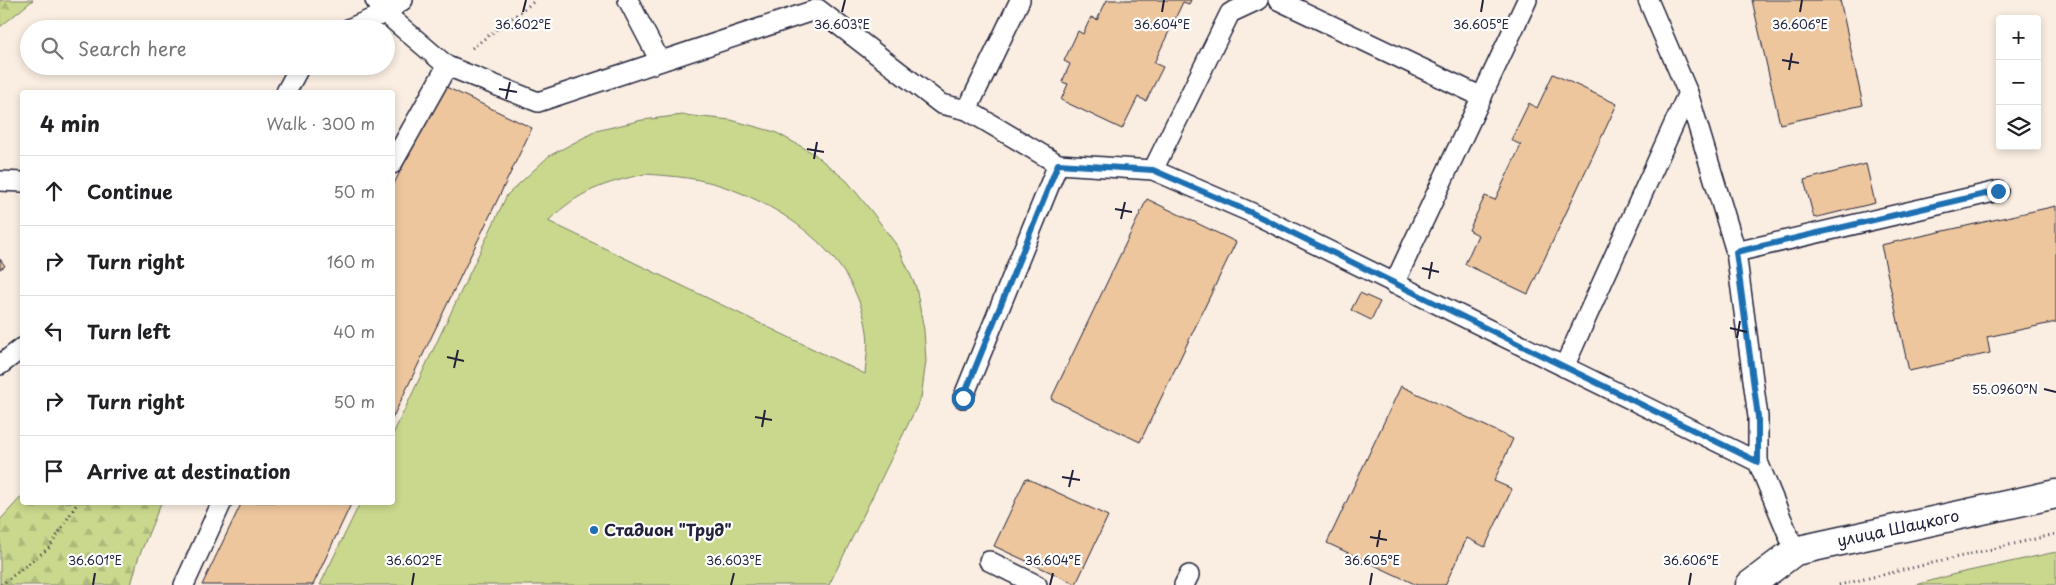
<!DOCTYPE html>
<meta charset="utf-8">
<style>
body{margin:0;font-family:"Playpen Sans",sans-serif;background:#f2f2f2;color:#202124}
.controls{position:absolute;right:15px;top:15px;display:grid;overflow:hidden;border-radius:5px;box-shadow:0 2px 8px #0003}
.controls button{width:45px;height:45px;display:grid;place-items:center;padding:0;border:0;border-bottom:1px solid #e0e0e0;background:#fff;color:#202124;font:25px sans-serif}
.stop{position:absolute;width:15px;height:15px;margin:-11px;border:4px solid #1f6fb2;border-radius:50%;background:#fff}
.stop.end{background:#1f6fb2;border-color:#fff;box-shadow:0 1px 5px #0008}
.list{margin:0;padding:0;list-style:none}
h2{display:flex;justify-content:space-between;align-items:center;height:65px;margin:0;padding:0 20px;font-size:21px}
h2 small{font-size:16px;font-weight:400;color:#757577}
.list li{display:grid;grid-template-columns:32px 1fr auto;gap:15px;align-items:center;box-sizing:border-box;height:70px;padding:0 20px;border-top:1px solid #e0e0e0}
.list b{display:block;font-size:19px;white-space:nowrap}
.list em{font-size:16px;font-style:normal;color:#757577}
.icon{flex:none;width:28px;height:28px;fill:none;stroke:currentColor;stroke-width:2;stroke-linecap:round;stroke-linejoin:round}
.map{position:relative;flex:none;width:2056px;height:585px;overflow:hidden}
.search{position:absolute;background:#fff;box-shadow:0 2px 8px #0003;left:20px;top:20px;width:375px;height:55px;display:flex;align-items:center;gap:12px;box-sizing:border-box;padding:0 18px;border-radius:28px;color:#757577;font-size:19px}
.panel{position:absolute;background:#fff;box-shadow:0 2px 8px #0003;left:20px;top:90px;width:375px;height:415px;border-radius:5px}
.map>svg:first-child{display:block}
</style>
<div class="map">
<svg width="2056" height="585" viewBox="0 0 2056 585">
<defs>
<pattern id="forest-firs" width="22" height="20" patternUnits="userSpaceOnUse" patternTransform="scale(1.25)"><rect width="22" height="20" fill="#c9d88c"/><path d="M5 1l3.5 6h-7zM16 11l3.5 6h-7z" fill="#acb97a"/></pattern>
</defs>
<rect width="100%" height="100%" fill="#faeee2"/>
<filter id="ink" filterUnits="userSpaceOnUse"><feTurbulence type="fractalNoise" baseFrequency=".02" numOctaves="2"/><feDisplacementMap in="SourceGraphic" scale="10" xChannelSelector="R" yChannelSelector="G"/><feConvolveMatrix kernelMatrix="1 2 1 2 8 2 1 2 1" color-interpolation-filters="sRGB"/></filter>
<g filter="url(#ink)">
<g fill="url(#forest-firs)" stroke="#767d64">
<path d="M0,0H33L0,27Z"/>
<path d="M22,496V502L161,503L138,559L131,585H0V520Z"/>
</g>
<g fill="#c9d88c" stroke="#767d64" fill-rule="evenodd">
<path d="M683,115L731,120L775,132L813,153L847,181L872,212L898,247L916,287L924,330L926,361L921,398L829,585H320L360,503L392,502L393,434L507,195L549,156L596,131L642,120ZM645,174C673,176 702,178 728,188C792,211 857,260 867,332C869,345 866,360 865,374L548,221C579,191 604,183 645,174Z"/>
<path d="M2056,552V585H1916L1955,574Z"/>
</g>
<g fill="#edc69d" stroke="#22223b">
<path d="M1107,0H1191L1189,4L1183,2L1154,63L1163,67L1146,101L1138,97L1122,129L1061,100L1068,84L1062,82L1070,64L1064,61L1078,31L1083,34L1091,17L1097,20Z"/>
<path d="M1752,0H1840L1863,105L1780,124Z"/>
<path d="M1553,74L1617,104L1528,294L1465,264L1478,235L1469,230L1485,196L1495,200L1521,145L1511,140L1529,103L1537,108Z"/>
<path d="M442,85L532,128L392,419V188Z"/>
<path d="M1866,164L1875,203L1814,218L1804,180Z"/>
<path d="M1147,199L1236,242L1140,442L1051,399Z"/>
<path d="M2056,206V322L1987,337L1990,353L1909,371L1881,245Z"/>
<path d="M0,259L5,266L0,269Z"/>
<path d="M1360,293L1380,302L1371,320L1351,310Z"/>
<path d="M1401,386L1513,439L1494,481L1512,489L1485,547L1467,538L1445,585H1417L1327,543Z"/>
<path d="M1026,478L1108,516L1076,584L994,546Z"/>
<path d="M242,502H352L313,585H202Z"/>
</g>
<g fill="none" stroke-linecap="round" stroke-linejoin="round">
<defs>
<g id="service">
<path d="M375,0L385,13L447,66"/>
<path d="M628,0L660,61"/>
<path d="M1020,0L967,110L1058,164L1153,170L1250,212L1758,462L1795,551"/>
<path d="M1278,0L1482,97"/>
<path d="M1648,0L1688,93L1736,252L1758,417V462"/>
<path d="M348,29L385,13L403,0"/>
<path d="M286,92L300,66"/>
<path d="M392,164L447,66L538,102L818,9L941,104L967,110"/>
<path d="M1153,170L1230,13L1258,0"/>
<path d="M0,181L22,182"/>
<path d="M1736,252L1998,191"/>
<path d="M1394,284L1527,0"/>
<path d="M0,365L22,348"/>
<path d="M1564,367L1688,93"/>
<path d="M963,398L1058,164"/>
<path d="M989,561L1037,585"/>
<path d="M184,585L222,502"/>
<path d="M1184,585L1189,575"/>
</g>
<path id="tertiary" d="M1750,585L1795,551L2056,494"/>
</defs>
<use href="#service" stroke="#22223b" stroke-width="22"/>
<use href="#tertiary" stroke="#22223b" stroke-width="31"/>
<g stroke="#22223b" stroke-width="3" stroke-dasharray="1 4" stroke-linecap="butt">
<path d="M472,48L536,0"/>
<path d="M1,585L50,547L78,502"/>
<path d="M1839,585L2056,534"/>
</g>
<use href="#service" stroke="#fff" stroke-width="19"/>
<use href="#tertiary" stroke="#fff" stroke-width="28"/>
</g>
</g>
<g fill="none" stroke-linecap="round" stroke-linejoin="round" filter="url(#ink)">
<path stroke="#1f6fb2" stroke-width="6" d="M963,398L1058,164L1153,170L1250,212L1758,462V417L1736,252L1998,191"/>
</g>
<path fill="none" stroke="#22223b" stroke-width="2" d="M523,12L526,0M842,12L845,0M1162,12L1164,0M1481,12L1483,0M1800,12L1802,0M1782,60L1799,63M1789,70L1792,53M499,89L517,92M506,99L510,82M807,149L824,152M814,159L817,142M1115,209L1132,212M1121,219L1125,202M1422,268L1439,272M1429,279L1432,262M1730,328L1747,332M1737,338L1740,321M447,357L464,361M454,368L458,350M2044,389L2056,392M755,417L772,420M762,427L765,410M1062,477L1080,480M1069,487L1073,470M1370,537L1387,540M1377,547L1380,530M93,585L95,573M412,585L414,573M731,585L734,573M1050,585L1053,573M1370,585L1372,573M1689,585L1691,573"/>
<circle fill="#1f6fb2" stroke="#fff" stroke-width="2" cx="594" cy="530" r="5"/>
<g text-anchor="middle" stroke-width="4.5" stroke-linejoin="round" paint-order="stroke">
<g font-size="16" fill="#22223b" stroke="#fff">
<text transform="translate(1898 528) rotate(-12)" y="6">улица Шацкого</text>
</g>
<g font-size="16" font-weight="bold" fill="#22223b" stroke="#fff" text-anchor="start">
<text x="604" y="536">Стадион "Труд"</text>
</g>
</g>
<g font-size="12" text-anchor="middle" fill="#22223b" stroke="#fff" stroke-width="4.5" stroke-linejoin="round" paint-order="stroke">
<text x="523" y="29">36.602°E</text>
<text x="842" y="29">36.603°E</text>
<text x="1162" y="29">36.604°E</text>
<text x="1481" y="29">36.605°E</text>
<text x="1800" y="29">36.606°E</text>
<text x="2005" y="394">55.0960°N</text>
<text x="95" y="565">36.601°E</text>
<text x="414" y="565">36.602°E</text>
<text x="734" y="565">36.603°E</text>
<text x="1053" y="565">36.604°E</text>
<text x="1372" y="565">36.605°E</text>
<text x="1691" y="565">36.606°E</text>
</g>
</svg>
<div class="controls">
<button>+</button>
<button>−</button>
<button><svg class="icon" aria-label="layers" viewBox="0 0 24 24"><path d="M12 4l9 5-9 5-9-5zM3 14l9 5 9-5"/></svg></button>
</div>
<div class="stop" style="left:963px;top:398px"></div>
<div class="stop end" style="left:1998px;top:191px"></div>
<div class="search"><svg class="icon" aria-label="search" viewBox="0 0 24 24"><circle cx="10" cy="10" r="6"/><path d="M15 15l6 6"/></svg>Search here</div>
<section class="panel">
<h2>4 min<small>Walk · 300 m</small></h2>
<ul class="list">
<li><svg class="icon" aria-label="ahead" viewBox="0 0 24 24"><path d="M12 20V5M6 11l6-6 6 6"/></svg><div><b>Continue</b></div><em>50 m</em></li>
<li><svg class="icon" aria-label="right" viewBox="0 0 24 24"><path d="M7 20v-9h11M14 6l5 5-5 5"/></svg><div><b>Turn right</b></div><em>160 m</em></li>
<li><svg class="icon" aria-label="left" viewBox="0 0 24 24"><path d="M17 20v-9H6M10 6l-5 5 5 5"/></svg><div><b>Turn left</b></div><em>40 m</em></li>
<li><svg class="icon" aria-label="right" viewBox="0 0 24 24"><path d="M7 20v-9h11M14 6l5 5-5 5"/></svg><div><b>Turn right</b></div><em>50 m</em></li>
<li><svg class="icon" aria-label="arrive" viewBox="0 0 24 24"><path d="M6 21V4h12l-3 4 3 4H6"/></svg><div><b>Arrive at destination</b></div></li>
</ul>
</section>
</div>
